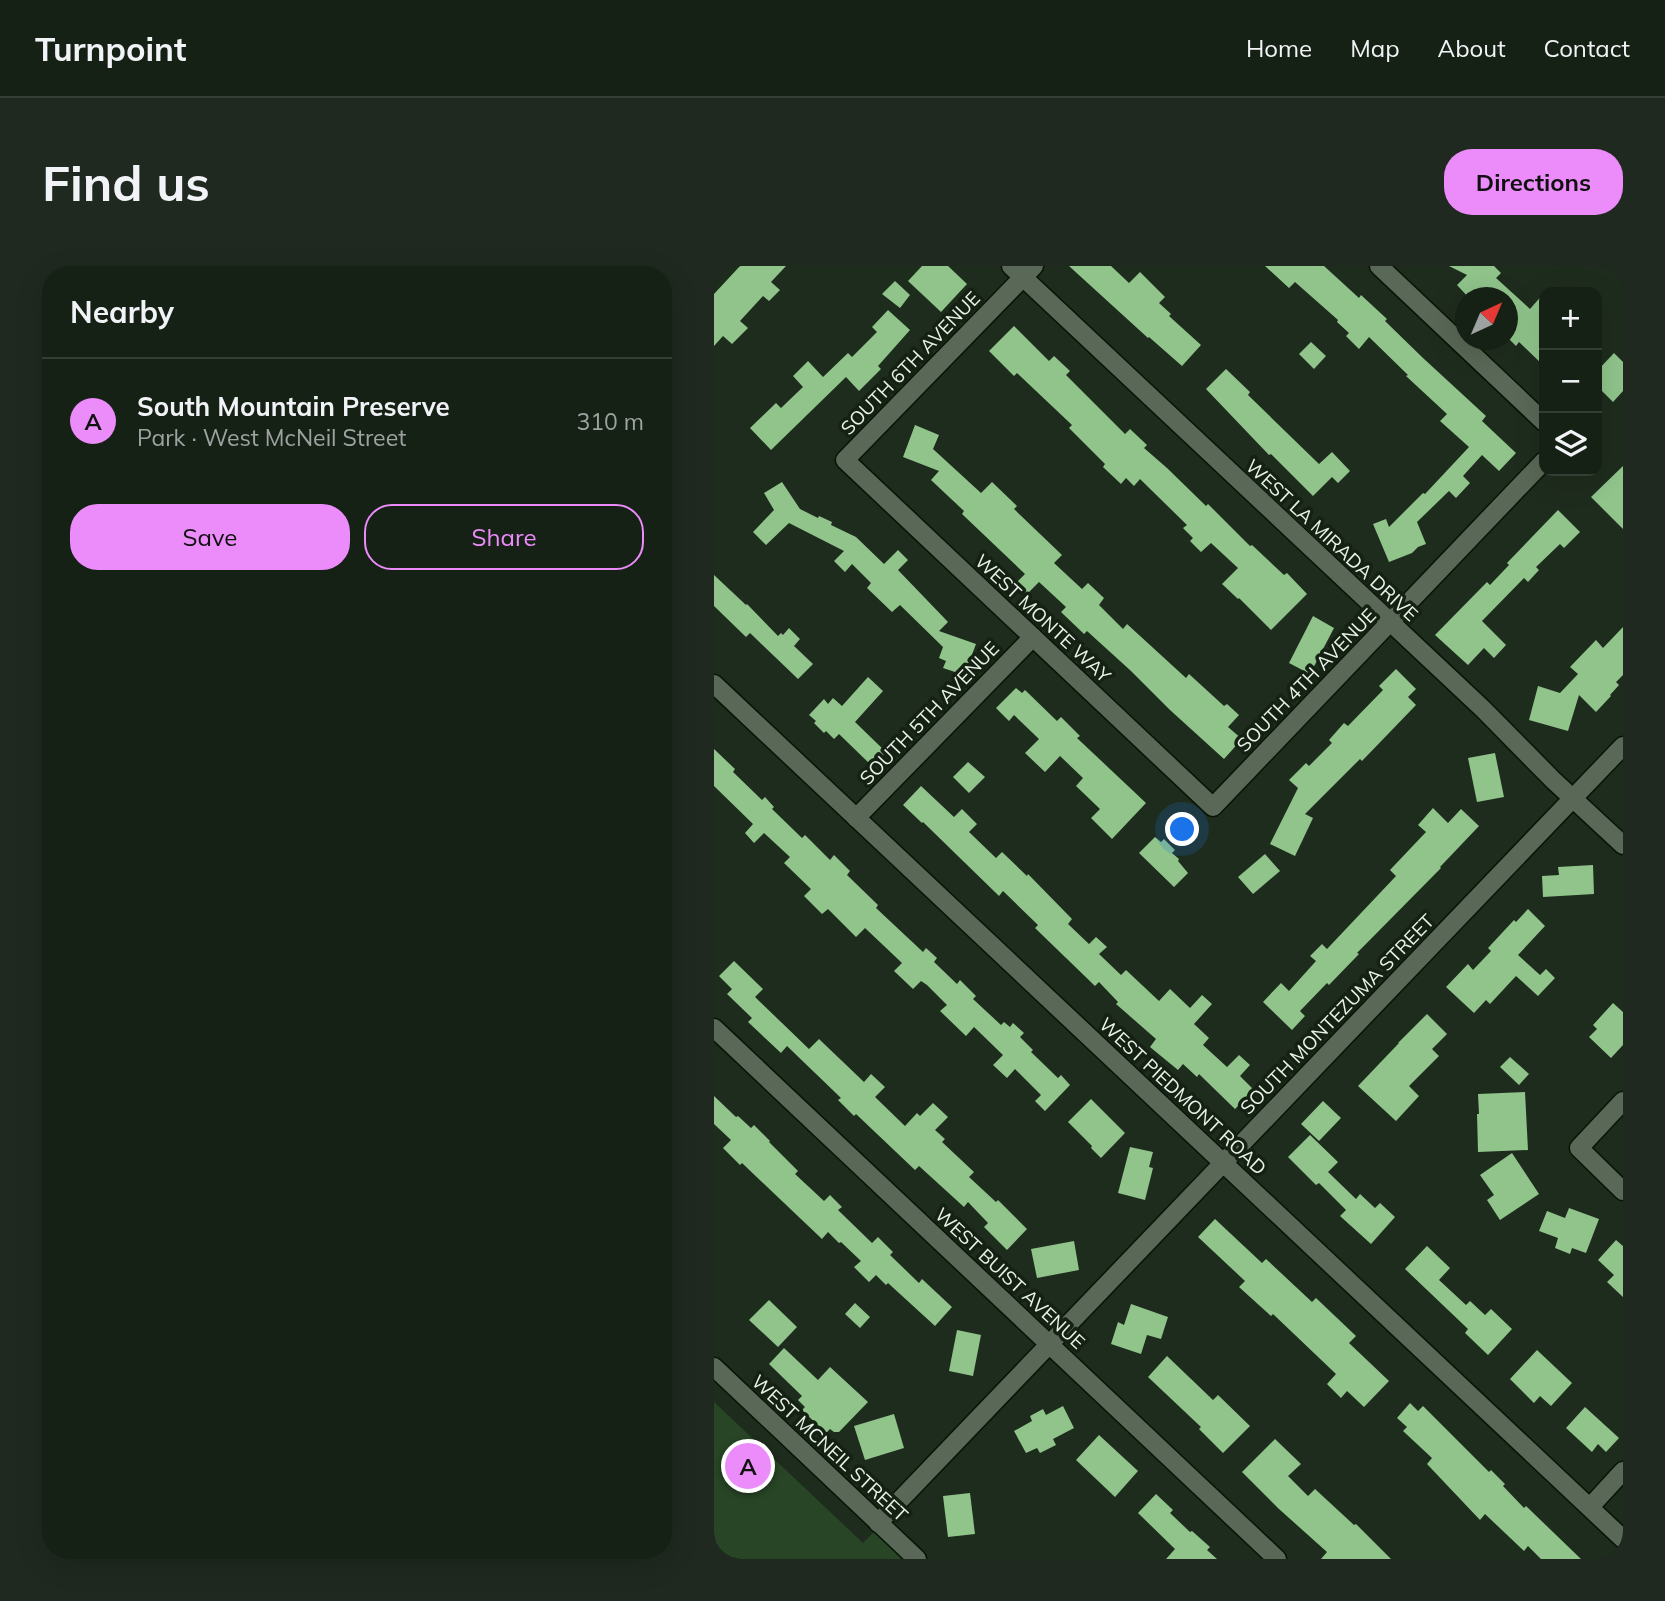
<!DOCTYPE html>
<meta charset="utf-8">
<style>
body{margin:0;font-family:Mulish,sans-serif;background:#1f291f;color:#f1f3f6}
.controls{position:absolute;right:21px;top:21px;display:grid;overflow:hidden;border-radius:14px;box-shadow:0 7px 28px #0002}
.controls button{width:63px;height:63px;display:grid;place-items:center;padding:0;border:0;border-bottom:2px solid #353e35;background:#162116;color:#f1f3f6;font:35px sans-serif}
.compass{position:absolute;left:741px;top:21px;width:63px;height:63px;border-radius:50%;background:#162116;box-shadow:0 7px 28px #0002;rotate:44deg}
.you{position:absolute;left:469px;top:564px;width:24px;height:24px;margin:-18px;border:5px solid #fff;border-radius:50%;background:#1a73e8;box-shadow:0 0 0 10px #1a73e833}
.badge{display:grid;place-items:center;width:46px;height:46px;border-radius:50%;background:#ec8cfa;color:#111;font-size:23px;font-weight:700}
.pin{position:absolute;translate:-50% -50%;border:4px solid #fff;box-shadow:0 2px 7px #0006}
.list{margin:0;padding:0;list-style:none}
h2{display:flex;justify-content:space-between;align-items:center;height:91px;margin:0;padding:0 28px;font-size:30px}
h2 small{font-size:23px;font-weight:400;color:#9ea3a1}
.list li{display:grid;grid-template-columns:46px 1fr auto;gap:21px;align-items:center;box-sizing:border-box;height:126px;padding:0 28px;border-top:2px solid #353e35}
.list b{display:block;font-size:26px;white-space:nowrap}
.list p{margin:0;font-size:23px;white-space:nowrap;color:#9ea3a1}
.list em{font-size:23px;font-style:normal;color:#9ea3a1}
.actions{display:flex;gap:14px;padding:21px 28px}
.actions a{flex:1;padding:16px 0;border:2px solid #ec8cfa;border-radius:28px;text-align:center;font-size:24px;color:#ec8cfa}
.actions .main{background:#ec8cfa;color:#111}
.icon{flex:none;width:38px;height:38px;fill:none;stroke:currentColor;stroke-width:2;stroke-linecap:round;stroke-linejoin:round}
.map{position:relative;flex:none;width:909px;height:1293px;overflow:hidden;border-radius:28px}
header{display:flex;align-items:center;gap:42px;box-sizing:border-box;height:98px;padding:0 35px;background:#162116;border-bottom:2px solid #353e35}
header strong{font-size:33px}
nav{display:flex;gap:38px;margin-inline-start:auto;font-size:24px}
.intro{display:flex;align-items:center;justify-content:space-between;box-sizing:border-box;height:168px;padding:0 42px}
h1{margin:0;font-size:49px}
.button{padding:18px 32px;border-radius:28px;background:#ec8cfa;color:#111;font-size:24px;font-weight:700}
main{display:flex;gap:42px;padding:0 42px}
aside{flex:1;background:#162116;border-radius:28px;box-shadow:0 7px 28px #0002}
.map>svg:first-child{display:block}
</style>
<header>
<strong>Turnpoint</strong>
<nav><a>Home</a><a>Map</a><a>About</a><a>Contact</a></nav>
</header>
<div class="intro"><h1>Find us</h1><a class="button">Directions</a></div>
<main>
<aside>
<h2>Nearby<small></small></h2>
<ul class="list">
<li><span class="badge">A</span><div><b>South Mountain Preserve</b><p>Park · West McNeil Street</p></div><em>310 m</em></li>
</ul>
<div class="actions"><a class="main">Save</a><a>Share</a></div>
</aside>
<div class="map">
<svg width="909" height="1293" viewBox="0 0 909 1293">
<rect width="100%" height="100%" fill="#1e2c1d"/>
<path fill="#284626" d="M0,1136L149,1277L163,1263L193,1293H0Z"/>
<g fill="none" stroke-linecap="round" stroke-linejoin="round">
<path stroke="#799e76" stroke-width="5" d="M0,1277L5,1293"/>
</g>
<g fill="#90c48b">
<path d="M26,0H72L57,16L66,24L55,35L49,30L26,55L34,62L18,78L9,70L0,80V28Z"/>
<path d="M208,0H234L253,18L227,46L194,15Z"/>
<path d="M355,0H397L415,17L426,6L451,31L445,37L457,48L455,50L487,79L468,100L435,71L434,72Z"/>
<path d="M551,0H610L645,32L647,29L673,53L671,55L709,92L772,150L768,155L802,187L785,205L768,189L749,210L756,217L742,232L735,225L703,256L712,278L704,281L698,287L675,296L659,258L672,253L675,261L709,227L711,228L755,181L726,155L733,148L692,110L694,109L655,71L645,83L632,70L635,67L623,56L624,54L581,16L575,22Z"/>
<path d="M735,0H780L787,7L782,12L816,43L830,27V100L805,76L802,80L794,72V32H755L743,19L753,9Z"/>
<path d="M181,15L196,29L186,42L168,28Z"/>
<path d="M174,44L196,64L164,100L167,103L145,125L132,111L57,184L36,162L62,137L67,142L89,121L79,110L94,95L109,111L134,87L138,91L163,66L158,61Z"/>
<path d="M300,60L335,95L340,90L356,105L352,109L411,168L416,163L433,179L430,182L453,202L492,240L494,238L536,280L538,279L570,309L573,307L593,328L557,364L525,332L524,333L508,318L524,302L497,277L487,286L476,275L479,272L469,262L473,259L426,213L420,220L412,212L407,218L389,201L391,198L355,162L358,159L303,107L300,110L275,85Z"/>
<path d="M597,76L612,90L600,103L585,88Z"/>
<path d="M900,87L909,96V125L899,136L883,120V105Z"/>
<path d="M512,103L536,126L534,129L605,198L618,186L636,205L624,217L618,211L599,230L557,188L555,189L492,123Z"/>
<path d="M201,159L225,169L219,183L267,227L278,216L303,240L300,243L348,289L340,297L368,323L374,317L390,332L385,339L409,363L413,358L472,412L475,408L510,440L513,438L525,449L514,461L528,473L510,493L456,444L417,405L373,365L370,368L347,346L352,341L325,316L313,328L301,318L311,308L248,248L250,245L217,214L225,205L189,191Z"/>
<path d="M909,200V263L877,231Z"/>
<path d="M68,216L86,243L104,252L105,250L118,256L117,259L142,271L170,298L184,284L194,294L184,304L234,356L225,365L262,378L253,402L247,400L244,407L229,402L232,395L225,392L229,381L186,339L178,346L153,322L157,317L138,298L131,306L120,295L130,285L75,257L52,279L39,266L60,244L50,227Z"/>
<path d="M844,244L866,266L850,282L846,278L822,301L825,304L814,316L810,312L768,355L792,379L780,392L770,382L754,399L721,369L773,316L776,319L795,299L793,297Z"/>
<path d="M0,309L32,339L33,338L64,370L67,367L69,369L75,362L86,373L80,380L99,398L84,413L36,367L32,371L0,340Z"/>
<path d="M599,350L620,362L596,408L575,397Z"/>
<path d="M909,361V409L902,416L905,419L896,429L897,430L882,446L865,429L854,465L815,454L824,420L846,427L864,408L856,401L882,374L889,382Z"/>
<path d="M682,403L702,423L694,431L702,439L648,495L646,493L591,548L599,552L581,590L556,578L584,522L575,514L592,497L595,500L618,477L615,474L630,457L634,460L669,424L665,420Z"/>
<path d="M154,411L169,425L141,456L172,486L158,500L125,468L120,473L112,465L110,467L100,457L102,455L95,449L110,433L114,438L119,432L128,440Z"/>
<path d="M302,422L308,427L311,424L343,455L347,451L366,470L363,472L432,537L398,573L377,552L386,543L362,520L369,512L346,490L331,506L311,487L325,473L300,449L295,455L282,442Z"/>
<path d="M0,483L21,503L19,506L48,534L51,531L60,541L58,543L88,572L91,569L116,594L120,589L136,605L133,609L164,639L162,642L209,686L212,682L223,692L220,696L243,718L246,714L262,730L259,733L287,759L290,756L296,761L299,757L310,767L306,771L319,784L317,786L344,812L347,809L356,819L331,845L321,835L327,829L301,803L293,812L279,799L289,789L260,761L252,770L226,745L233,739L213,719L207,715L199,723L180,705L188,697L151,662L142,671L114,643L108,648L90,630L97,623L70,597L76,591L50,567L40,577L31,567L39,558L0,520Z"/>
<path d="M781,487L790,531L763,536L754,492Z"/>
<path d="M254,496L271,511L255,527L239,511Z"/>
<path d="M207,520L240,551L248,543L263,558L255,566L282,592L288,586L313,610L314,608L358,653L354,658L375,678L382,671L393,681L385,688L407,709L412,704L445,735L456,723L476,742L488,729L498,738L480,758L495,772L489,779L513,801L525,789L536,799L526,810L540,824L521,843L485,808L483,811L469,798L464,804L436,781L442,773L402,738L404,736L385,716L381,720L321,662L324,659L289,625L285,630L209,556L208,557L189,539Z"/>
<path d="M719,542L734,557L747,543L765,560L726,601L727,602L643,687L645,688L615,719L613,717L586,745L591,750L578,764L549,736L567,717L575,725L602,695L596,690L608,678L613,683L682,610L676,604L712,566L704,559Z"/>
<path d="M441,571L447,576L450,573L461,584L458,587L465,593L464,595L474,607L460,621L425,587Z"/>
<path d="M551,588L566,605L539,628L524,611Z"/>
<path d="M879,599L880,628L829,631L828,610L845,609L844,601Z"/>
<path d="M814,643L831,660L804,689L826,709L832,703L841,712L824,730L802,710L776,738L772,734L760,747L732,721L754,698L759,704L777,685L774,682L800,654L802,656Z"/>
<path d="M20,695L49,723L41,731L95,783L105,773L150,816L157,808L171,821L161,831L191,860L203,847L206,850L219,837L234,851L221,864L231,873L228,876L260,906L255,911L282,936L284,934L313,963L293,984L270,961L274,957L254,936L250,941L205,900L201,904L142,848L140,850L124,834L127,832L73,780L67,787L34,756L38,752L13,728L18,723L5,710Z"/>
<path d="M899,737L909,746V779L897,792L875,771L883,763L879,759Z"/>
<path d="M713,748L733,768L718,783L725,790L695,820L705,830L682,855L644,820L685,777H684Z"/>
<path d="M796,791L815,808L805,819L786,801Z"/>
<path d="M811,826L814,884L764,886L763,848H765L764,828Z"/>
<path d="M0,830L22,851L24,850L37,862L40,859L56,875L55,876L84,905L81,908L110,935L116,929L128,941L124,944L158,977L164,971L179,986L176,989L205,1017L208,1013L238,1041L221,1060L174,1017L172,1019L162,1009L155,1016L140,1001L147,995L127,976L125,977L114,966L108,973L28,897L26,899L9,882L17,874L0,858Z"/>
<path d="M377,833L411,867L387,892L377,882L378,880L354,856Z"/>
<path d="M609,835L627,852L605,875L587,858Z"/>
<path d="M596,869L624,896L614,906L642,933L646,928L661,942L666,937L681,951L657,978L626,950L632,944L605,917L602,919L574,891Z"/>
<path d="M416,881L439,886L435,901L439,902L431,934L404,927Z"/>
<path d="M798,887L825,928L786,954L773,934L780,929L766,909Z"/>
<path d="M855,942L885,953L872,987L858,982L856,988L841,982L844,972L825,965L833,945L851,952Z"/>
<path d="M501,953L548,997L552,993L598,1036L602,1032L642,1070L635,1077L675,1115L650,1141L633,1125L627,1132L613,1118L622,1108L559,1048L557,1050L525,1021L531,1015L484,971Z"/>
<path d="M902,974L909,980V1031L893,1016L900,1009L884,994Z"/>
<path d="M360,975L365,1004L323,1012L317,983Z"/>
<path d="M713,980L736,1002L725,1014L752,1039L756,1035L771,1049L777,1043L798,1063L774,1089L751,1067L754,1063L691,1003Z"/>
<path d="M55,1034L83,1061L64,1081L35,1054Z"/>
<path d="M141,1037L156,1051L146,1062L131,1048Z"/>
<path d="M417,1038L454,1051L447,1073L433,1069L427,1088L397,1078L404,1056L410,1059Z"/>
<path d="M243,1064L267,1069L259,1110L235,1105Z"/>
<path d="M70,1082L104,1114L116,1101L154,1136L125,1166H120L116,1163L112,1167L88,1144L91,1141L84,1134L88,1130L55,1098Z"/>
<path d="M823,1084L858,1117L837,1140L826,1130L820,1137L796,1113Z"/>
<path d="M453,1090L499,1134L504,1129L536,1160L509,1187L485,1163L487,1161L434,1111Z"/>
<path d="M696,1137L704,1145L709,1140L775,1206L777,1204L791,1218L789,1220L810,1242L812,1240L867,1293H827L814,1280L810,1285L771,1248L766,1254L713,1198L718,1192L689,1165L693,1161L683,1152Z"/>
<path d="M349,1140L360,1162L339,1173L342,1179L326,1187L323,1182L312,1187L300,1165L318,1155L316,1150L329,1143L332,1149Z"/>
<path d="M871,1141L905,1172L892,1186L884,1178L878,1186L852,1162Z"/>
<path d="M180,1148L190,1182L151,1194L140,1160Z"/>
<path d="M385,1169L424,1205L401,1231L362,1194Z"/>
<path d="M561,1173L587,1198L574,1210L594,1230L601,1223L640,1259L642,1258L677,1293H607L613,1286L565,1243L528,1206Z"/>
<path d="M256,1227L261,1268L234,1271L229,1230Z"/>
<path d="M442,1228L459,1244L456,1247L476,1266L478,1265L496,1281L493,1284L503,1293H452L461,1283L424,1247Z"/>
</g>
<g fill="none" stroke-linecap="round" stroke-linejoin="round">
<defs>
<g id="minor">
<path d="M297,0L769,443L839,514L909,579"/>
<path d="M320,0L131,194L499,541L830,195"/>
<path d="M665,0L830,156"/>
<path d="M0,418L909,1273"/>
<path d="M142,552L319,371"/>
<path d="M0,762L563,1293"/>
<path d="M909,835L865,882L909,925"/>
<path d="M0,1101L203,1293"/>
<path d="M876,1241L909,1205"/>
<path d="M164,1257L909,480"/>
</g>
</defs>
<use href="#minor" stroke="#071407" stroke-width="21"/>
<use href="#minor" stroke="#596857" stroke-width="18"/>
</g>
<g text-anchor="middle" stroke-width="7" stroke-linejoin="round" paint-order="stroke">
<g font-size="19" fill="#eaf3e9" stroke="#152213">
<text transform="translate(196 97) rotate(-46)" y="7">SOUTH 6TH AVENUE</text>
<text transform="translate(618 274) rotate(43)" y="7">WEST LA MIRADA DRIVE</text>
<text transform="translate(329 352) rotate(43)" y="7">WEST MONTE WAY</text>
<text transform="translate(592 414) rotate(-46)" y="7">SOUTH 4TH AVENUE</text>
<text transform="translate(215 447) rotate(-46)" y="7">SOUTH 5TH AVENUE</text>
<text transform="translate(623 748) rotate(-46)" y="7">SOUTH MONTEZUMA STREET</text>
<text transform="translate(469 830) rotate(43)" y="7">WEST PIEDMONT ROAD</text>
<text transform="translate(296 1012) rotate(43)" y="7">WEST BUIST AVENUE</text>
<text transform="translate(116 1182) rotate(43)" y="7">WEST MCNEIL STREET</text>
</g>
</g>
</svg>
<div class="controls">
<button>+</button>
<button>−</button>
<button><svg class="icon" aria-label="layers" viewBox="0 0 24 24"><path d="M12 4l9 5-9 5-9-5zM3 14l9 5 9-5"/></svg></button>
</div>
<svg class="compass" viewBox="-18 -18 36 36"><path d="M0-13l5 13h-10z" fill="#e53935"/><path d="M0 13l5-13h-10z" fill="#9ea3a1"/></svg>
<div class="you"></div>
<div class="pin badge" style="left:34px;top:1200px">A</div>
</div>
</main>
